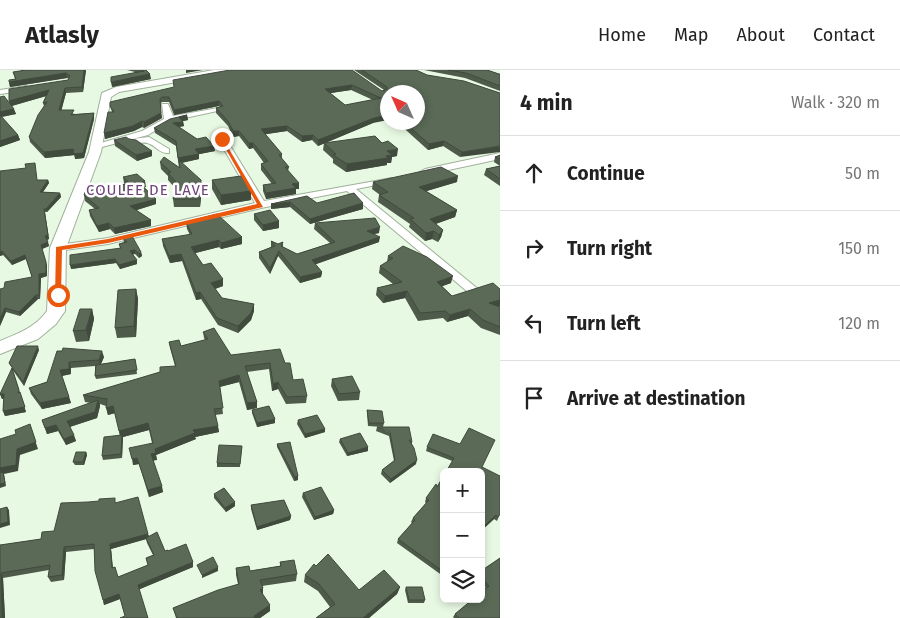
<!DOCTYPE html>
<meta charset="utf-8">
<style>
body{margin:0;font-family:"Fira Sans",sans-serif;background:#f6f6f6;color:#222}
.controls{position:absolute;right:15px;bottom:15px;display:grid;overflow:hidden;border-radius:8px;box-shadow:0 2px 8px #0003}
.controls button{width:45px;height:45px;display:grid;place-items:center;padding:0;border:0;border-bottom:1px solid #e0e0e0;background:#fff;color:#222;font:25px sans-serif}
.compass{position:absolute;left:380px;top:15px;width:45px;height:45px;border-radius:50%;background:#fff;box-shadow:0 2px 8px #0003;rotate:315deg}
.stop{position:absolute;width:15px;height:15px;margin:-11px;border:4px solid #ea580c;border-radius:50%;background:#fff}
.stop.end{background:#ea580c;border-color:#fff;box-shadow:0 1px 5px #0008}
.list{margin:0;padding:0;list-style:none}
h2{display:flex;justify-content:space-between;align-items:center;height:65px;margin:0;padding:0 20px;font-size:21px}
h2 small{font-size:16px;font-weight:400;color:#767676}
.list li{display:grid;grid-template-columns:32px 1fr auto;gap:15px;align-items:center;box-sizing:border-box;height:75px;padding:0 20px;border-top:1px solid #e0e0e0}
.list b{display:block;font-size:19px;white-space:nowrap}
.list em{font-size:16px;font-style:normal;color:#767676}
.icon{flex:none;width:28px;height:28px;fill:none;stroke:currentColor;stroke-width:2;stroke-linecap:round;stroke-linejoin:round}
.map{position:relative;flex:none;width:500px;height:548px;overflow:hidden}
header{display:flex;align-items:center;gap:30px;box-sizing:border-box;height:70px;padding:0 25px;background:#fff;border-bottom:1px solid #e0e0e0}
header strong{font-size:24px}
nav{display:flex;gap:28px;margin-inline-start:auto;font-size:18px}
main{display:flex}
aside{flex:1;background:#fff}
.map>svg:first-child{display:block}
</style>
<header>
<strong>Atlasly</strong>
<nav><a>Home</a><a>Map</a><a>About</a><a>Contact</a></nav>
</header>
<main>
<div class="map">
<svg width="500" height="548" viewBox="0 0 500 548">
<rect width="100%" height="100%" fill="#e8f9e3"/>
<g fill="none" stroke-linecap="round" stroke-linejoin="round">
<defs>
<g id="minor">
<path d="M26,16L30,18L29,20L0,24V20Z"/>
<path d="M162,34H168L173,46L218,38L222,40L171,51L148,65L98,78L94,75L142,61L164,49Z"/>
<path d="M222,66L226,69L264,131L392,108V112L356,119L478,219L476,222H468L347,121L261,138L108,174L58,181L52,178L58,175L108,168L255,133L218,69Z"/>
<path d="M149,67L169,79V83C159,84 156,75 147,73C140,71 134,77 128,72L132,69Z"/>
<path d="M500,83V89L425,105L420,102L425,99Z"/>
</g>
<path id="secondary" d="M214,0H235L230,3L119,22L111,27L101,82L66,178L65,241L56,254L38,269L0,284V271C17,264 36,257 47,241L50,178L89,82L102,23L116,17Z"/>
</defs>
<use href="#minor" stroke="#a0b09b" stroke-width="2"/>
<use href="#secondary" stroke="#a0b09b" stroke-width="2"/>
<use href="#minor" fill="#fff" fill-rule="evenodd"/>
<use href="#secondary" fill="#fff" fill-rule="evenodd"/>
</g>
<g fill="#4e5b4b" fill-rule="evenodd">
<path d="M21,0H86L83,22L66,23L61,40L75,44L94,43V49L84,88L75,89V85L45,88L30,72L29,67L44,36L43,33L46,26L12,36L16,44L2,47L18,65L20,70L0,77V27L10,33L9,31L68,10L69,9L67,8L10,17L9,12L15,9L13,2L21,1Z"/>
<path d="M127,0H146L151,9L112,17L135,2Z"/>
<path d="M278,0L382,21L384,20L354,0H416L427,5L500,23L460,87L443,76L428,80L397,52H418V22L373,53L318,76L312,70L302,72L287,61L265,64L282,84V89L289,97L288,101L299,119H296V124L266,129L263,121V115L272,114L261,100V94L264,93L253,78L249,79L239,66L233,67L228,56L216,43V38L220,37L219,36L174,45L169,32H162L160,34L162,48L144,58L142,57L134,61L105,69L112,42L110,36ZM351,20L373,30L345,35L330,23Z"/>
<path d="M424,0H487L499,4H500V21L465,8Z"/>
<path d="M187,45L188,50L183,51L184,56L179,57L215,81L199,84V89L182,93L202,118L200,137H174L173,129L175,118L168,110V106L161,99L160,92L179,98L176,76L155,63L154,58Z"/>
<path d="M129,69L152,86L137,91L115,76L114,70Z"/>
<path d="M324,73H382L397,86L392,87L391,93H387V95L346,102L333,93V89L323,80Z"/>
<path d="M500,85V96L494,92L495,87Z"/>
<path d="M500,96V116L484,105L486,99Z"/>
<path d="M0,101L38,110H48L49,113L43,122L60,123L61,127L47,142H45L49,169L47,170L49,176L42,179L47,196V206L41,208L40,229H38L20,246L6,242L0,256L4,218L32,207L26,189L12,195L3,185L0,186Z"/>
<path d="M123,107L146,117H144L156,129V134L136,140L151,150V156L115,164L110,159L99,162L90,146L89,140L95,139L85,131L84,125L125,114L124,113Z"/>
<path d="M212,110L251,121V130L221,135L212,119Z"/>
<path d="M373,112H457L426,121L457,140L455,147L436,154L443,160L441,167L438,172L432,169L425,171L409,157L410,154L378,132L379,125H380L372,119Z"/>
<path d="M307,126L317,133H363V139L310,154L290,137L271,139Z"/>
<path d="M254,144L279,151V158L263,161L254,150Z"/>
<path d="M186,152L242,167V174L221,179L219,177L195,183L203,195L223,216L215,219L222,228L254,234V241L251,250L238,263L218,255L201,229L196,230L182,191L170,193L163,176L162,169L190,165L187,159Z"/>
<path d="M315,153L379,163L374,164L379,172L315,194L322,202L321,207L300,213L278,186L270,204L259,188V182L271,177V171L278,174L283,172V177L297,184L330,173L314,159Z"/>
<path d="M123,168L141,182L142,186L139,188L135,184H133L137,194L120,199L116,193L71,199L120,178L119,174L124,172Z"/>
<path d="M388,186L451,213L442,216L452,226L500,219V236L498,237H500V265L481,258L468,246L447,252L443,248L418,251L405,228L383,233L376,225L377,218L393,214L379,203L380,196L387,192Z"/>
<path d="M136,219L138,229L136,267L117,268L115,258Z"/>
<path d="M92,239L94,249L89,271L76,272L73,261Z"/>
<path d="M203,262L231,285L285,293L293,310L307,326L306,333L286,334L278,319L272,321L269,299L247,302L257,338L247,340L239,312L220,317L223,344L215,345L219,362L195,367L196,369L156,385L157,390H153L163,422L149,427L139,394L133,395L152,373L149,360L123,367L122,388L103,390L102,386L120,365L115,343L108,345L106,336L100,334V336L97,348L70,357L76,371L66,375L58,361L47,364L42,350L91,333L85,332L83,325L160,302L175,296L170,278L169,272L181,276L205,270L204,268Z"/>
<path d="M39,280L24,316L12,299L26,342L5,346L3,341L4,329H2L0,324L12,298L9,293Z"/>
<path d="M62,281L104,287L101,294L135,289L137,304L96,309L95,306V296L71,298V304L62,306L71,333L42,339L31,324L29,318L47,312Z"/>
<path d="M332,309L360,322L359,330L338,331L331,316Z"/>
<path d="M252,340L275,353L257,357L252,343Z"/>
<path d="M367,340L384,353L383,357L368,356L367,344Z"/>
<path d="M298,350L325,359V362L305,368L297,354Z"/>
<path d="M377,357L412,372V374L416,394L390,413L381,404L382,400L394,391L389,366L376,361Z"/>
<path d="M340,369L368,377V381L347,386L339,372Z"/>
<path d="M277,374L298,406V410L294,411L277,377Z"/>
<path d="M242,376L240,397H217V393Z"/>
<path d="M427,377L482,397L500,444L497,451L494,449L481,461V402L426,381Z"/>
<path d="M86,382L87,385L84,395H75L73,392Z"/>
<path d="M444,405V504L443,506L397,473L398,469L412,453L411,452L413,448L426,433L425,432L426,428L437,417Z"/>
<path d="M303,423L334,440L333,444L314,450L302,427Z"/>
<path d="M214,424L235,432V436L226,442L214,428Z"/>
<path d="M117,433L149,466L165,481H168L193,497L140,519L125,546L120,529L104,535L94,479L66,482L64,510L51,512L48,507L49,500L3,508L5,548H0V475L41,469L54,461ZM146,469L147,473L153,485L146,488L148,495L118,507L113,497L111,479Z"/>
<path d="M251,435L291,446L290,450L257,460L251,439Z"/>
<path d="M500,488V548H454L453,547L455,544L486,518L481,513V501Z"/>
<path d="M280,492L297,504L296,511L262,516L263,525L270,541L260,548H176L173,538L238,514L236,505V498L250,501L280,496Z"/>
<path d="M305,505L359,520L400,517L397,524L369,548H316L330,537L318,521L304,512Z"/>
<path d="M406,517L425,530L424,533H408L405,520Z"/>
</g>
<g fill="#404a3d">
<path d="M84,0H86L83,22L82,17Z"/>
<path d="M186,0H203L186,3Z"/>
<path d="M66,3L67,8L10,17L9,12Z"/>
<path d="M150,4L151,9L112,17L111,12Z"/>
<path d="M352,15L351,20L325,24V19Z"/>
<path d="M65,18L66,23L60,46L59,40Z"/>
<path d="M49,20L50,25L11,36L9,31Z"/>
<path d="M219,31V36L174,45V40Z"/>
<path d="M14,39L16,44L0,47V42Z"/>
<path d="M94,43V49L84,88L75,89L74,84Z"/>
<path d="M161,43L162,48L144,58V52Z"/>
<path d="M187,45L188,50L179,52V47Z"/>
<path d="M388,45V50L373,53L318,76V70L374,48Z"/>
<path d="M142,51V57L134,61L105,69L104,63Z"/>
<path d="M183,52L184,56L174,58L173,53Z"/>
<path d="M287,56V61L261,65V59Z"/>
<path d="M233,61H239V66L233,67Z"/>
<path d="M18,65L20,70L0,77V71Z"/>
<path d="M313,65L312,70L302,72V66Z"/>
<path d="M444,71L443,76L428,80L429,74Z"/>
<path d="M249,73H253V78L249,79Z"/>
<path d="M214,76L215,81L195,85V79Z"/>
<path d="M500,76V82L460,87L462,82Z"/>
<path d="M73,79L75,85L45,88L44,82Z"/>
<path d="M398,79L397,86L392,87L391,93H387V95L346,102L347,94L387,81Z"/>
<path d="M152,81V86L137,91L136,85Z"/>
<path d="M199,84V89L179,93L178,88Z"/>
<path d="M458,106L457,112L417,124L419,117Z"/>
<path d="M48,110L49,113L41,125L40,122Z"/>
<path d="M201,110L202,118L200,137V129Z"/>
<path d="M145,111L146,117L140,118L139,113Z"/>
<path d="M299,113V119H296V124L266,129V123L292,114Z"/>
<path d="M251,121V130L221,135V125Z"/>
<path d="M60,123L61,127L47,142L46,139Z"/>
<path d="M156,129V134L131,142L130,136Z"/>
<path d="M290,132V137L271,139V134Z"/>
<path d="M363,133V139L310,154V149Z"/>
<path d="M44,139L49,169L46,170L45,166Z"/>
<path d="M457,140L455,147L429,156L430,149Z"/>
<path d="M151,150V156L115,164L114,158Z"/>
<path d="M279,151V158L263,161V155Z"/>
<path d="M109,153L110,159L99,162L97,156Z"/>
<path d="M380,157L379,163L366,166L367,161Z"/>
<path d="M443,160L441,167L438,172L439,165Z"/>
<path d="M434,161L432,169L425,171L426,163Z"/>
<path d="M242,167V174L221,179V173Z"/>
<path d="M380,167L379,172L311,196L312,190Z"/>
<path d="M219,170V177L192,184L191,177Z"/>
<path d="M48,172L49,176L42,179L41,175Z"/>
<path d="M135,180V184L131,185L130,181Z"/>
<path d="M2,181L3,185L0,186V182Z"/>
<path d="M279,181L278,186L270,204V198Z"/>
<path d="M141,182L142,186L139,188V184Z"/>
<path d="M181,184L182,191L170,193L169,186Z"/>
<path d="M25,185L26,189L12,195L11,191Z"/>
<path d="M115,189L116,193L71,199L70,195Z"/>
<path d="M137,190V194L120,199L119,195Z"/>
<path d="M46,192L47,196V206L41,208L40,229L39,225V204Z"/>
<path d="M322,202L321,207L300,213V207Z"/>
<path d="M453,206L451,213L435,219L437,212Z"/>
<path d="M223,209V216L212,220L211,213Z"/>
<path d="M136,219L138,229L136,267L134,256Z"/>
<path d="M407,221L405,228L383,233L385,226Z"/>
<path d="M200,222L201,229L196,230V223Z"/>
<path d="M36,225L38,229L20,246L19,242Z"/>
<path d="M500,230V236L487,240L489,233Z"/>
<path d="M254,234V241L251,250L238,263V256Z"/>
<path d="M5,238L6,242L0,256V249Z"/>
<path d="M92,239L94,249L89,271L86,260Z"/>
<path d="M470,239L468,246L447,252L450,245Z"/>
<path d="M38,276L39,280L24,316L23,312Z"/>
<path d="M102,281L104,287L100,296L99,290Z"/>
<path d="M69,292L71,298V304L61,306L60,300Z"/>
<path d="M12,298L26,342L5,346L3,341L20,327Z"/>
<path d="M239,305V312L219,317V311Z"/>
<path d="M278,312V319L272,321L273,314Z"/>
<path d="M0,324H4L6,329H2Z"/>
<path d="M69,327L71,333L42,339L40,333Z"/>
<path d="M98,330L100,336L97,348L69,357L67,351Z"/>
<path d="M257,332V338L247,340V333Z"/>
<path d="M113,336L115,343L108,345L106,338Z"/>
<path d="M275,349V353L257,357V353Z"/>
<path d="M148,353L149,360L123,367L122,388L120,367L119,361Z"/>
<path d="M56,355L58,361L47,364L45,358Z"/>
<path d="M218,356L219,362L195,367L196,369L156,385L157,390L152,391L151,384L155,379L193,360Z"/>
<path d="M325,359V362L305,368V364Z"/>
<path d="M32,361L38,379L20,385L18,401L4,404L6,416L0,418V398Z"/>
<path d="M74,365L76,371L66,375L64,369Z"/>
<path d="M368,377V381L347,386L348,383Z"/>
<path d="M86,382L87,385L84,395L83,392Z"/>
<path d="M137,388L139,394L133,395L132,389Z"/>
<path d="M417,390L416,394L390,413L391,409Z"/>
<path d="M298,406V410L294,411L295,407Z"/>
<path d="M162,416L163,422L149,427L148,420Z"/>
<path d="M235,432V436L226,442L225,438Z"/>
<path d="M7,437L9,440L10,455L0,458V454Z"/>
<path d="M334,440L333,444L314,450L315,447Z"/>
<path d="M496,445L494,449L481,461V459Z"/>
<path d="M291,446L290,450L257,460V457Z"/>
<path d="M148,464L150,468L111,479L113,503L112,498L110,474Z"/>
<path d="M64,477L66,482L64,510L62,505Z"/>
<path d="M193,492V497L140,519L138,515Z"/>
<path d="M218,497V501L202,508V505Z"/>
<path d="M1,503L3,508L5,548H2Z"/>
<path d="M400,517L397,524L369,548H363Z"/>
<path d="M263,518V525L260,520Z"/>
<path d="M119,524L120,529L104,535L103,530Z"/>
<path d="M270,535V541L260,548H254V546Z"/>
</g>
<g fill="#5b6a57" stroke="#404a3d" fill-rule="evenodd">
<path d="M26,0H84L82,17L65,18L59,40H74L71,45L94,43L83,83L74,84L73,79L44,82L29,67L38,45L47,32L43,33L49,20L9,31V19L68,10L70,6L66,3L9,12V10L16,9L13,2Z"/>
<path d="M142,0H146L150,4L111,12V7L144,1Z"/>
<path d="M230,0H352L382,21L387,19V17L362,0H416L427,5L464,11L500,23V76L462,82L444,71L429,74L404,52H418V22H388V45L374,48L318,70L313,65L302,66L287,56L261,59L282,84L279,85L289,97H285L299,113L292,114L296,118L266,123L263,115L276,113L261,94L268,91L253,73H249L239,61H233L228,51L216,38L223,36L219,31L174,40L169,27H162L160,29L161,43L144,52L142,51L133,56L104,63L108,42H114L110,36V32L174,17L173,10ZM352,15L381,28L345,35L325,19Z"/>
<path d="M448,0H487L499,4H500V16L466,3Z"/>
<path d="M4,26L14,39L0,42V27Z"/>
<path d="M0,45L18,65L0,71Z"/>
<path d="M187,45L179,47L183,52L173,53L197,69L206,67L214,76L195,79L199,84L178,88L176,71L154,58L170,49Z"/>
<path d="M375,66L382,73L388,71L398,79L387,81L392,85L386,86L388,88L347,94L333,85L336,84L324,73Z"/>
<path d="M126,67L129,69L136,70L152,81L136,85L114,70Z"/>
<path d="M500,85V89L495,87Z"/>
<path d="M164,87L180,98L179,90L201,110L200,129H173L176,112L168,103L171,102L160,92Z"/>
<path d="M35,93L37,110H48L40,122L60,123L46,139H44L48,165L45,166L48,172L41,175L46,192V203L39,204V225H36L19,242L5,238L0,249V219L4,218L5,212L32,207L25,185L11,191L2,181L0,182V101L26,98L25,94Z"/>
<path d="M500,96V109L486,99Z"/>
<path d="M441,97L458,106L419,117L457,140L430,149L443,160L439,165L434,161L426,163L410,149L414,148L379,125L388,122L373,112Z"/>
<path d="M137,104L145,111L139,113L156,129L130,136L151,150L114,158L109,153L97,156L89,140L99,138L84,125L85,122L99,118L102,120L129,113L123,107Z"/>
<path d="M241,106L251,121L221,125L212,110Z"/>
<path d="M354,123L363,133L310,149L290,132L271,134L307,126L317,133Z"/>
<path d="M270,140L279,151L263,155L254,144Z"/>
<path d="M217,144L242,167L221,173L219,170L191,177L203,195L211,193L223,209L211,213L222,228L254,234L251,243L238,256L217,248L200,222L196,223L181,184L169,186L162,169L192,164L186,152Z"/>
<path d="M375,148L380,157L367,161L380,167L312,190L322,202L300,207L279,181L270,198L259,182L275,176L271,171L278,174L283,172L281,176L297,184L335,172L315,153Z"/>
<path d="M132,166L141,182L139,184L135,180L130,181L137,190L119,195L115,189L70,195V185L121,178L119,174L127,172L123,168Z"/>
<path d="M403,176L427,187L453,206L437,212L452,226L493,213L500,219V230L489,233L500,237V257L483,250L470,239L450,245L445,241L420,243L407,221L385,226L377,218L402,212L380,196L393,188L388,186Z"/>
<path d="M136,219L134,256L115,258L118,220Z"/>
<path d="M80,239H92L86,260L73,261Z"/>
<path d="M214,258L231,285L280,279L285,293H290L293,310L303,309L307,326L287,327L278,312L273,314L270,293L245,296L257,332L247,333L239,305L219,311L223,338L214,339L218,356L193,360L195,363L155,379L156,383L151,384L162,416L148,420L137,388L132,389L129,378L153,373L148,353L119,361L113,336L106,338L107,329L83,325L160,302V297L176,296L169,272L179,270L181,276L208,269L203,262Z"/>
<path d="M17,276H38L23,312L9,293Z"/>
<path d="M63,278L102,281L99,290L69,292V299L60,300L69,327L40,333L29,318L47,312L57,281H62Z"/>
<path d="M135,289L137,300L95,306L96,295Z"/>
<path d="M12,298L19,320L18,323L20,322L25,337L3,341L4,324H0Z"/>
<path d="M352,306L360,322L339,324L332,309Z"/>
<path d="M98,330L95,342L67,351L74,365L64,369L56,355L45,358L42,350Z"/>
<path d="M269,336L275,349L257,353L252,340Z"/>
<path d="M367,340L382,341L384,353H369Z"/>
<path d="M317,345L325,359L305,364L298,350Z"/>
<path d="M30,354L36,372L17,379L16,395L0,398V369L16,364L15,360Z"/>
<path d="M377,357H409L412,372L409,370L414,378L417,390L391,409L382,400L395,390L390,362Z"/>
<path d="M469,358L495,370L482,397L500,406V444L498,447L496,445L481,459V402H446L454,388L427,377L433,364L460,374Z"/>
<path d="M360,363L368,377L348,383L340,369Z"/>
<path d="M122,365L121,384L102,386L104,367Z"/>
<path d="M290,372L298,406L295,407L277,374Z"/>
<path d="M219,375L242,376L240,394L217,393Z"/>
<path d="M76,382H86L83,392H73Z"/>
<path d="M3,402L5,413L0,414V403Z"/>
<path d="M444,405V502L398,469L415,450L413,448L429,430L426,428L436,414L437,417Z"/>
<path d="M321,417L334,440L315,447L303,423Z"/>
<path d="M224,418L235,432L225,438L214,424Z"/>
<path d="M138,427L148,464L110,474L112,498L115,497L118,507L148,495L146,488L154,485L146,468L157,462L165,481L168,480V481L186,474L193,492L138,515L148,548H120L125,546L119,524L103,530L95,501L94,474L64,477L62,505L48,507L50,495L1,503L2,548H0V475L41,469L42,462L54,461L61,433L88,432L99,431V429L115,428V433Z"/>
<path d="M284,430L291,446L257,457L251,435Z"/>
<path d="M7,437L8,452L0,454V439Z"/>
<path d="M328,484L359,520L384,500L400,517L363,548H316L335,534L319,514L305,505L314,494L316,496Z"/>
<path d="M213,487L218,497L202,505L197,495Z"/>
<path d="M500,488V548H459L455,544L473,529H481V522L489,516L481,507V501Z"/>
<path d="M294,490L297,504L260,510L263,518L260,520L270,535L254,546L255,548H177L173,538L218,520L239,514L236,498L249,496L250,501L281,496L280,492Z"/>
<path d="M406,517H422L425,530H409Z"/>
</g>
<path fill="#ea580c" d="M222,67L263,137L108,173L62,180L61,225L55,227L56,177L108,169L257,134L220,69Z"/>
<g text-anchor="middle" stroke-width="5" stroke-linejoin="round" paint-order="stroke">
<g font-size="15" letter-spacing="1" fill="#6e437a" stroke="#fff">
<text x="148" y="125">COULEE DE LAVE</text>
</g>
</g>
</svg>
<div class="controls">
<button>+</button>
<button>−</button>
<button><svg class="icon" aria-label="layers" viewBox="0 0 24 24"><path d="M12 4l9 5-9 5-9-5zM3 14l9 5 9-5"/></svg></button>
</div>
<svg class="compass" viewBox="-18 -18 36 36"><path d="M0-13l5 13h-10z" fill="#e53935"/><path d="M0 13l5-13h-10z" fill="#767676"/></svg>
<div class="stop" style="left:58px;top:225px"></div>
<div class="stop end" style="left:222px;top:69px"></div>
</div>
<aside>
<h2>4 min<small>Walk · 320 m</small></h2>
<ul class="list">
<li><svg class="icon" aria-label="ahead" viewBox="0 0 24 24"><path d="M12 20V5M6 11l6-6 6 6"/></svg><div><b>Continue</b></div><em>50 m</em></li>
<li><svg class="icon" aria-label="right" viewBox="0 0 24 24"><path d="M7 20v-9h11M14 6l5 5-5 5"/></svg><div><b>Turn right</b></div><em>150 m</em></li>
<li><svg class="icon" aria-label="left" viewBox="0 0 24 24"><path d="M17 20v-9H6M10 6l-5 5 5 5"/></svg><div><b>Turn left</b></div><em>120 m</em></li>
<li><svg class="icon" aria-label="arrive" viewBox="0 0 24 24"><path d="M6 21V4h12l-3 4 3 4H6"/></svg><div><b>Arrive at destination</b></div></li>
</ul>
</aside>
</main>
